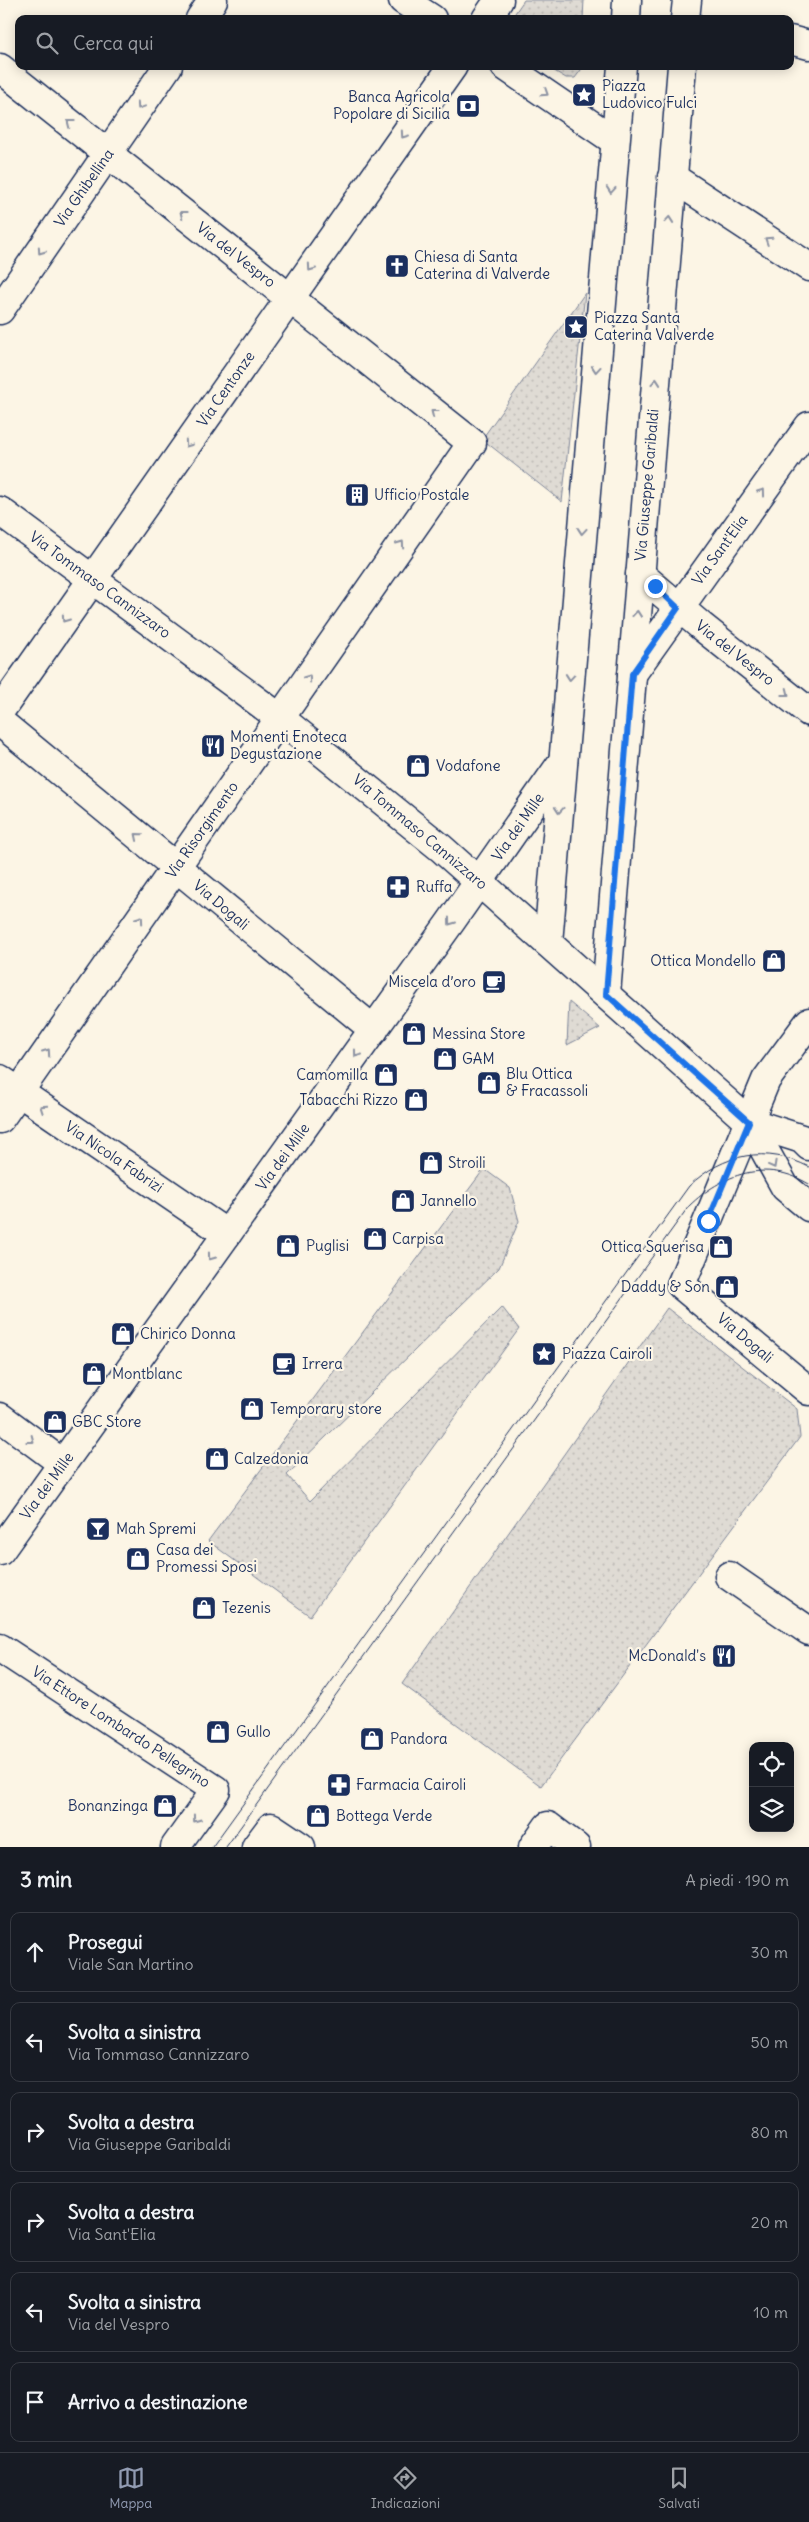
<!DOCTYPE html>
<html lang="it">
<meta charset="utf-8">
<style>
body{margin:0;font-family:Delius,sans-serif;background:#20242c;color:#f1f3f6}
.controls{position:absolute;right:15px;bottom:15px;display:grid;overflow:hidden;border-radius:10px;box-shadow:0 2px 12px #0003}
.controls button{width:45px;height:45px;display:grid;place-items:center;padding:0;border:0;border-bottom:1px solid #363941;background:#171b24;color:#f1f3f6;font:25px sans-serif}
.stop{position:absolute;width:15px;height:15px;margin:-11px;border:4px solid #1a73e8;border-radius:50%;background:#fff}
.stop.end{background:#1a73e8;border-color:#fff;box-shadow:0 1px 5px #0008}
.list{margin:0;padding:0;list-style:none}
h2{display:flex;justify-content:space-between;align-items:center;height:65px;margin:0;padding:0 20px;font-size:21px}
h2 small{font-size:16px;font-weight:400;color:#9ea1a6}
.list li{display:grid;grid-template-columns:32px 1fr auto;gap:15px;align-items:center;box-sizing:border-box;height:80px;margin:0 10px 10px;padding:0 10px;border:1px solid #363941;border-radius:10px}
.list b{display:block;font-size:19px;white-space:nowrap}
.list p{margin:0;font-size:16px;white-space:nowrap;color:#9ea1a6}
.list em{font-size:16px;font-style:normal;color:#9ea1a6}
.icon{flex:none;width:28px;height:28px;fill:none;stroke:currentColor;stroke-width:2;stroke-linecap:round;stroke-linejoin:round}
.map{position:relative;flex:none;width:809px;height:1847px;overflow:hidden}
.search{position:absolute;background:#171b24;box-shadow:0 2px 12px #0003;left:15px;right:15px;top:15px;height:55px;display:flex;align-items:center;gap:12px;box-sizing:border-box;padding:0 18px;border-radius:10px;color:#9ea1a6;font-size:19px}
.sheet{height:605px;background:#171b24}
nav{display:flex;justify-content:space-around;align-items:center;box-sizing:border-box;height:70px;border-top:1px solid #363941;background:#171b24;font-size:14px;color:#9ea1a6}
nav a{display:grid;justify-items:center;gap:2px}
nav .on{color:#919bb2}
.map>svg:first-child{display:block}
</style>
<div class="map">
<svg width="809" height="1847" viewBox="0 0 809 1847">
<defs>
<pattern id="park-dots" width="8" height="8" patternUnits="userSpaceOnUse" patternTransform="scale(1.25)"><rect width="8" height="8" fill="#dfdbd4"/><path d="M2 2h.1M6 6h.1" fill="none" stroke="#bfbcb8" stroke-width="1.8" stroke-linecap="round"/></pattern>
</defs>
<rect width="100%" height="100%" fill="#fcf5e5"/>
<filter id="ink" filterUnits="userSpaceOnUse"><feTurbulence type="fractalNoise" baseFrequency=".02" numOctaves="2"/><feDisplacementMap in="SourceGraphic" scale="10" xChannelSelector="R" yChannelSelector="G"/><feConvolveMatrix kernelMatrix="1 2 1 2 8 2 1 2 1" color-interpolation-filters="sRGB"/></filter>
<g filter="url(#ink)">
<g fill="url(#park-dots)" stroke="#7d8599">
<path d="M524,0H584L583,19H511Z"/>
<path d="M546,66H581V70L575,78H566Z"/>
<path d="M585,293L562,502L482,439Z"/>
<path d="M569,1002L600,1028L567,1045Z"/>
<path d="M484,1169L510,1188L519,1221L499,1268L287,1475L310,1501L502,1307L519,1329L310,1616L208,1541Z"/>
<path d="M667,1308L797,1409L800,1437L541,1786L402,1684Z"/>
</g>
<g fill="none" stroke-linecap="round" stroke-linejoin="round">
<defs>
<g id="street">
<path d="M403,0L432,19"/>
<path d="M200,19L213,0"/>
<path d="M486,19L499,0"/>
<path d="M790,40L809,45"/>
<path d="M505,66L615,141"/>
<path d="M0,68L472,443L0,1119"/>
<path d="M672,177L809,267"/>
<path d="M0,310L168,66"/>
<path d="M640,574L701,626L809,712"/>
<path d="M632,674L809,426"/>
<path d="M0,711L453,66"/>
<path d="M0,722L374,1030"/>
<path d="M809,1022L766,1080L681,1285L809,1391"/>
<path d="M0,1079L227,1234"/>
<path d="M749,1122L802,1139L809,1146"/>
<path d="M0,1417L62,1463"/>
<path d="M0,1551L452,920L563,761"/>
<path d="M729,1576L809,1631"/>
<path d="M0,1648L216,1790L175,1847"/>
<path d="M256,1847L271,1827L301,1847"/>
<path d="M533,1847L548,1826L576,1847"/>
</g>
<g id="secondary">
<path d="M626,19L627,0"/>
<path d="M685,19L687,0"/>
<path d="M0,511L280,718L441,848L749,1122L785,1187L809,1207"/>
<path d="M548,943L622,66"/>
<path d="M606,994L682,66"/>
</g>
</defs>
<use href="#street" stroke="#1b2f5e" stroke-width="31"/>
<use href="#secondary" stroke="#1b2f5e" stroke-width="31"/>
<use href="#street" stroke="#fcf5e5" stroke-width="28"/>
<use href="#secondary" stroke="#fcf5e5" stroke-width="28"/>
<g stroke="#1b2f5e" stroke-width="1">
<path d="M212,1847L689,1186C724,1153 766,1145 809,1167"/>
<path d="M226,1847L689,1206C722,1174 766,1158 809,1184"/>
</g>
</g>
<defs><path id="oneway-chevron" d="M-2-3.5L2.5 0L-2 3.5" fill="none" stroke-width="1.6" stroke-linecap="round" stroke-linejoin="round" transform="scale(1.25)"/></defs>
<g stroke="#8c92a2">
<use href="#oneway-chevron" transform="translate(545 93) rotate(33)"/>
<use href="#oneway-chevron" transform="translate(140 106) rotate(124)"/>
<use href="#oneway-chevron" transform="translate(70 123) rotate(-142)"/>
<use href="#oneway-chevron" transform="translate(404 135) rotate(125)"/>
<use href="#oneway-chevron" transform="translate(611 190) rotate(95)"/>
<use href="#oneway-chevron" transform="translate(183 214) rotate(-142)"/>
<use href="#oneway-chevron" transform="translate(669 220) rotate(-85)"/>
<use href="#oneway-chevron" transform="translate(768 240) rotate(-147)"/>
<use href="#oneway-chevron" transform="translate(41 251) rotate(125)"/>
<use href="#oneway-chevron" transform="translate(311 268) rotate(125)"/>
<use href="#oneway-chevron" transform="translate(596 369) rotate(95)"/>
<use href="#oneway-chevron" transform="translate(656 382) rotate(-85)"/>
<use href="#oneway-chevron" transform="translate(434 413) rotate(-142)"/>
<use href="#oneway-chevron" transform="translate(188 444) rotate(125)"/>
<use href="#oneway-chevron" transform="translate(762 492) rotate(-54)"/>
<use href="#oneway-chevron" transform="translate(582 531) rotate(95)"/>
<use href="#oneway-chevron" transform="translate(401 544) rotate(-55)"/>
<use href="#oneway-chevron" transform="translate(637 614) rotate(-85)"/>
<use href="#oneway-chevron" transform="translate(65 619) rotate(125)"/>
<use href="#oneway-chevron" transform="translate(570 677) rotate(95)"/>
<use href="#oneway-chevron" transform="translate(308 678) rotate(-55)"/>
<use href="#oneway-chevron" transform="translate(786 693) rotate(38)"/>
<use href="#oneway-chevron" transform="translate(559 810) rotate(95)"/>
<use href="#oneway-chevron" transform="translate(138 836) rotate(-140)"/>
<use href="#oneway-chevron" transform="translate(140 919) rotate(-55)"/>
<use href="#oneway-chevron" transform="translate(451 922) rotate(126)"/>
<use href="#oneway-chevron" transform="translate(47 1052) rotate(-55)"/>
<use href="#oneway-chevron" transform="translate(357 1054) rotate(126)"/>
<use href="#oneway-chevron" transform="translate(43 1108) rotate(-146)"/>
<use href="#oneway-chevron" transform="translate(773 1165) rotate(61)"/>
<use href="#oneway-chevron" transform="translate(211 1257) rotate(126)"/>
<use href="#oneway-chevron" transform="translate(31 1440) rotate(37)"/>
<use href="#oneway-chevron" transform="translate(196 1819) rotate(126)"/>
</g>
</g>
<g fill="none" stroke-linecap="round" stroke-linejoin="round" filter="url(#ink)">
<path stroke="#1a73e8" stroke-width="6" d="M655,586L678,608L632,674L606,994L749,1122L708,1221"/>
</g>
<defs>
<symbol id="sight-square" viewBox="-11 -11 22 22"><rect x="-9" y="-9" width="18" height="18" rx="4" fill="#1b2f5e" stroke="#fcf5e5"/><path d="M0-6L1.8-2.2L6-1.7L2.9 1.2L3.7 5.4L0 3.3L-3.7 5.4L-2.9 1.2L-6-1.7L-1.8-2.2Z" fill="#fff"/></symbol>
<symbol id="bank-square" viewBox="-11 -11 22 22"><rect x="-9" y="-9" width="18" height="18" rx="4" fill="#1b2f5e" stroke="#fcf5e5"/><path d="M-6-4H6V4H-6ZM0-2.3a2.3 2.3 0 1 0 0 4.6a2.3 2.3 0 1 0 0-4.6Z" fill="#fff"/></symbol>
<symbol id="church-square" viewBox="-11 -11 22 22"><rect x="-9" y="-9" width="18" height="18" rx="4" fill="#1b2f5e" stroke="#fcf5e5"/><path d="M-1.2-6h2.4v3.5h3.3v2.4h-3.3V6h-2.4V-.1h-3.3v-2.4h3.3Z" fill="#fff"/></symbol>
<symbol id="building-square" viewBox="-11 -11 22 22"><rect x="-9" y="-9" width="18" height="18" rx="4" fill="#1b2f5e" stroke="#fcf5e5"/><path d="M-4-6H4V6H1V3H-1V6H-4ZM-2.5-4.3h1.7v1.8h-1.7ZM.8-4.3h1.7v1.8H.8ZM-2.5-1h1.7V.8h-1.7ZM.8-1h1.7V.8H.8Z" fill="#fff"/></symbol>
<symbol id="restaurant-square" viewBox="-11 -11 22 22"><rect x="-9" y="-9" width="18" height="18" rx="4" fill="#1b2f5e" stroke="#fcf5e5"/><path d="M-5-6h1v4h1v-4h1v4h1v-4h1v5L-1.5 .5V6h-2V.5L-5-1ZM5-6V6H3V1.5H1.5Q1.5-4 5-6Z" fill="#fff"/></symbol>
<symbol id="shop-square" viewBox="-11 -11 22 22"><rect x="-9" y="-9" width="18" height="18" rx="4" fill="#1b2f5e" stroke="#fcf5e5"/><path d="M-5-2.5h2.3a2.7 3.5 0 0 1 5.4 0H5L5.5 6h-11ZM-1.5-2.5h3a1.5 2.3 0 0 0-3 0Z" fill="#fff"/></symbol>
<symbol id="pharmacy-square" viewBox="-11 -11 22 22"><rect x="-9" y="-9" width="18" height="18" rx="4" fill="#1b2f5e" stroke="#fcf5e5"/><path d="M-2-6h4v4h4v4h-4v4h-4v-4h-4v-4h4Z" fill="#fff"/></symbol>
<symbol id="cafe-square" viewBox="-11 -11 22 22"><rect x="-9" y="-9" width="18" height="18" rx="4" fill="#1b2f5e" stroke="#fcf5e5"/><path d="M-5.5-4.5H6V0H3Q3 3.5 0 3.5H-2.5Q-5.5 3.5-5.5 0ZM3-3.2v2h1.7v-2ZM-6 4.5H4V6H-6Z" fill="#fff"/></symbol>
<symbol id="bar-square" viewBox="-11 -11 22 22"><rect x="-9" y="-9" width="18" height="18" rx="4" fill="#1b2f5e" stroke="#fcf5e5"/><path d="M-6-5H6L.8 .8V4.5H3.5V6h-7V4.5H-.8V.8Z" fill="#fff"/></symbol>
</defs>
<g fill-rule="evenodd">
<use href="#sight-square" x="570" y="81" width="28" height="28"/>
<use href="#bank-square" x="454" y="92" width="28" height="28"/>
<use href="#church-square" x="383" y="252" width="28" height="28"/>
<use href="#sight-square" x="562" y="313" width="28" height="28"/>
<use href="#building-square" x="343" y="481" width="28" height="28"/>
<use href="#restaurant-square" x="199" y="732" width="28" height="28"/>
<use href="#shop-square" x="404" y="752" width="28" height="28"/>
<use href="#pharmacy-square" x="384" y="873" width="28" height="28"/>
<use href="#shop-square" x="760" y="947" width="28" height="28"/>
<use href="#cafe-square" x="480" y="968" width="28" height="28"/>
<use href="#shop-square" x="400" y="1020" width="28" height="28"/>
<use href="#shop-square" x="431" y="1045" width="28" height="28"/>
<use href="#shop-square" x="372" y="1061" width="28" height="28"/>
<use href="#shop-square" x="475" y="1069" width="28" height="28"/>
<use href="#shop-square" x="402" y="1086" width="28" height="28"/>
<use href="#shop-square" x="417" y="1149" width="28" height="28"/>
<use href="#shop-square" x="389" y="1187" width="28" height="28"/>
<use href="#shop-square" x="361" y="1225" width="28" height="28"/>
<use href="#shop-square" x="274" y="1232" width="28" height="28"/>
<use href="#shop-square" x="707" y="1233" width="28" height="28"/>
<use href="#shop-square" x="713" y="1273" width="28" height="28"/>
<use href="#shop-square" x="109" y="1320" width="28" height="28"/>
<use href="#sight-square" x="530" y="1340" width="28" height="28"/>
<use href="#cafe-square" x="270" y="1350" width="28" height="28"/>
<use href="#shop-square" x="80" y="1360" width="28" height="28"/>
<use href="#shop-square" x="238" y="1395" width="28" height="28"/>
<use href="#shop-square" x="41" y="1408" width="28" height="28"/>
<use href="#shop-square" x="203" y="1445" width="28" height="28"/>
<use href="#bar-square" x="84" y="1515" width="28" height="28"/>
<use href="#shop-square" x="124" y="1545" width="28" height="28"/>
<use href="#shop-square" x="190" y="1594" width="28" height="28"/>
<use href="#restaurant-square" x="710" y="1642" width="28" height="28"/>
<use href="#shop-square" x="204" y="1718" width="28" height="28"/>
<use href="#shop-square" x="358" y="1725" width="28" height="28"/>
<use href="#pharmacy-square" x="325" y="1771" width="28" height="28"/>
<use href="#shop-square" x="151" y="1792" width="28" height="28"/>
<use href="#shop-square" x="304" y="1802" width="28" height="28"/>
</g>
<g text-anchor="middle" stroke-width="4.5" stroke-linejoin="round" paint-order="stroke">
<g font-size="15" fill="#1b2f5e" stroke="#fcf5e5" text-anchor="start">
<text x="602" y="91">Piazza<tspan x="602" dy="17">Ludovico Fulci</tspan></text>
<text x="450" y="102" text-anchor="end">Banca Agricola<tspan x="450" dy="17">Popolare di Sicilia</tspan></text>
<text x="414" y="262">Chiesa di Santa<tspan x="414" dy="17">Caterina di Valverde</tspan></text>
<text x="594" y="323">Piazza Santa<tspan x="594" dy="17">Caterina Valverde</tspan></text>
<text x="374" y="500">Ufficio Postale</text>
<text x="230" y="742">Momenti Enoteca<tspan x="230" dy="17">Degustazione</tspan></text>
<text x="436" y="771">Vodafone</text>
<text x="416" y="892">Ruffa</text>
<text x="756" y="966" text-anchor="end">Ottica Mondello</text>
<text x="476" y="987" text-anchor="end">Miscela d’oro</text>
<text x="432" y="1039">Messina Store</text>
<text x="462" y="1064">GAM</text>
<text x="506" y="1079">Blu Ottica<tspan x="506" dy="17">&amp; Fracassoli</tspan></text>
<text x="368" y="1080" text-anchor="end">Camomilla</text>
<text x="398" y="1105" text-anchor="end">Tabacchi Rizzo</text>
<text x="448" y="1168">Stroili</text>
<text x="420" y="1206">Jannello</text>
<text x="392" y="1244">Carpisa</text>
<text x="306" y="1251">Puglisi</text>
<text x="704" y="1252" text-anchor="end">Ottica Squerisa</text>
<text x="710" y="1292" text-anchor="end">Daddy &amp; Son</text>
<text x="140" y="1339">Chirico Donna</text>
<text x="562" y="1359">Piazza Cairoli</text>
<text x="302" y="1369">Irrera</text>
<text x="112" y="1379">Montblanc</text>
<text x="270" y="1414">Temporary store</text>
<text x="72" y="1427">GBC Store</text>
<text x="234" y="1464">Calzedonia</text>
<text x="116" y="1534">Mah Spremi</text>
<text x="156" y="1555">Casa dei<tspan x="156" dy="17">Promessi Sposi</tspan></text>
<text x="222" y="1613">Tezenis</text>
<text x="706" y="1661" text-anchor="end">McDonald's</text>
<text x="236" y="1737">Gullo</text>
<text x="390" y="1744">Pandora</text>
<text x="356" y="1790">Farmacia Cairoli</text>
<text x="148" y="1811" text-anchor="end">Bonanzinga</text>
<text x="336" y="1821">Bottega Verde</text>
</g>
<g font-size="15" fill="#1b2f5e" stroke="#fcf5e5">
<text transform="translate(84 188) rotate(-55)" y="5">Via Ghibellina</text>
<text transform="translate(236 255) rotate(38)" y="5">Via del Vespro</text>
<text transform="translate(226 389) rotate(-55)" y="5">Via Centonze</text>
<text transform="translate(647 485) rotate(-85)" y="5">Via Giuseppe Garibaldi</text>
<text transform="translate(720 550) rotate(-54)" y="5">Via Sant'Elia</text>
<text transform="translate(100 585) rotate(36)" y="5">Via Tommaso Cannizzaro</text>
<text transform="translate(735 653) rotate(38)" y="5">Via del Vespro</text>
<text transform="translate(518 827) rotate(-55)" y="5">Via dei Mille</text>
<text transform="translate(202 830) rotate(-55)" y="5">Via Risorgimento</text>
<text transform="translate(420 832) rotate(40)" y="5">Via Tommaso Cannizzaro</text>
<text transform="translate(221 905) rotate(40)" y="5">Via Dogali</text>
<text transform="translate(114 1157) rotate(34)" y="5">Via Nicola Fabrizi</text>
<text transform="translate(283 1157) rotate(-54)" y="5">Via dei Mille</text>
<text transform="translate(745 1338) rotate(40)" y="5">Via Dogali</text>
<text transform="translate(47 1486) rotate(-54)" y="5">Via dei Mille</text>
<text transform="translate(121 1727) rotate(33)" y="5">Via Ettore Lombardo Pellegrino</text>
</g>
</g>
</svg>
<div class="controls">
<button><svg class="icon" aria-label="locate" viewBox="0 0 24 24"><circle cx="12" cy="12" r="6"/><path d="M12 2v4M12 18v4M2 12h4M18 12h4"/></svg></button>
<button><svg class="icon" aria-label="layers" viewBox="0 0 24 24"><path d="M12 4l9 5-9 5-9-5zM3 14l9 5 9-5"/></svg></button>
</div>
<div class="stop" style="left:708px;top:1221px"></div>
<div class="stop end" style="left:655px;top:586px"></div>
<div class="search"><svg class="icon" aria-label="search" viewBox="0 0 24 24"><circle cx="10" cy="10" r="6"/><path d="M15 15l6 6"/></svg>Cerca qui</div>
</div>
<section class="sheet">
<h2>3 min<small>A piedi · 190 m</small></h2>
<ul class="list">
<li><svg class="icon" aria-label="ahead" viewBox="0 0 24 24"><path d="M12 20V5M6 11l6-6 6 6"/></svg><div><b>Prosegui</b><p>Viale San Martino</p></div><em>30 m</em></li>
<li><svg class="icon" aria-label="left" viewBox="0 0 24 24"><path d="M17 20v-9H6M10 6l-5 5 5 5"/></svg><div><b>Svolta a sinistra</b><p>Via Tommaso Cannizzaro</p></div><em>50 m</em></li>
<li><svg class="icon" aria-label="right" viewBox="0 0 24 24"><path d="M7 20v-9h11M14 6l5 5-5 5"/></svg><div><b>Svolta a destra</b><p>Via Giuseppe Garibaldi</p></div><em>80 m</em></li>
<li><svg class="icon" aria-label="right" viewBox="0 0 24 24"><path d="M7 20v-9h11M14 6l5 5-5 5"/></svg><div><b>Svolta a destra</b><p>Via Sant'Elia</p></div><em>20 m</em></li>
<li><svg class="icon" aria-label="left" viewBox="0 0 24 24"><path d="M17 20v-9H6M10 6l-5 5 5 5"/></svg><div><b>Svolta a sinistra</b><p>Via del Vespro</p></div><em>10 m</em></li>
<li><svg class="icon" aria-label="arrive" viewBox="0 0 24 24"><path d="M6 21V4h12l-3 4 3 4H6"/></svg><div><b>Arrivo a destinazione</b></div></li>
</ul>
</section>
<nav>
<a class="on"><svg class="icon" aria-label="map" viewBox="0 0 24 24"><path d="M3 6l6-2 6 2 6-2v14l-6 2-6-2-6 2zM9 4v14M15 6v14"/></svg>Mappa</a>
<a><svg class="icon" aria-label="directions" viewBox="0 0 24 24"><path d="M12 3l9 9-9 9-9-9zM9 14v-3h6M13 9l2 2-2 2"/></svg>Indicazioni</a>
<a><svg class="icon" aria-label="saved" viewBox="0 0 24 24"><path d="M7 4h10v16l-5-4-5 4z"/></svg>Salvati</a>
</nav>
